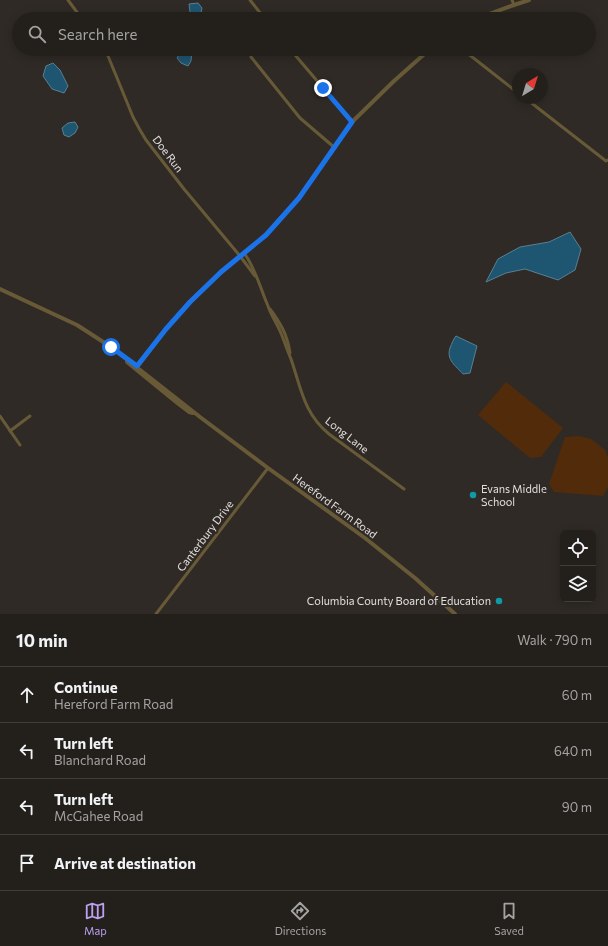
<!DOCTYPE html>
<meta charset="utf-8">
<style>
body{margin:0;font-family:Commissioner,sans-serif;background:#2f2d29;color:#f1f3f6}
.controls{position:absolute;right:12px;bottom:12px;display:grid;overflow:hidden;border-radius:6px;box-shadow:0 2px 10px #0003}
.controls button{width:36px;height:36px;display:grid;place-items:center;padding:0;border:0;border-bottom:1px solid #403e3b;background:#23201c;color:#f1f3f6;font:20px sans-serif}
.compass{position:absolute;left:512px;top:68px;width:36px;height:36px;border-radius:50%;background:#23201c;box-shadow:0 2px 10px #0003;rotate:38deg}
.stop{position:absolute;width:12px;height:12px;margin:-9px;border:3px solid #1a73e8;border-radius:50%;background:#fff}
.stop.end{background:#1a73e8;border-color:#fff;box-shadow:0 1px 4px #0008}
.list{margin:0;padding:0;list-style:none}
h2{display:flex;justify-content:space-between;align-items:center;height:52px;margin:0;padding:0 16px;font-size:17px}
h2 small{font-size:13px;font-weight:400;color:#a3a3a3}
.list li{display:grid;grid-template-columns:26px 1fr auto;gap:12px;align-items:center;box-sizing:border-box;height:56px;padding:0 16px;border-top:1px solid #403e3b}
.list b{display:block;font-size:15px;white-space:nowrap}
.list p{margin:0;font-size:13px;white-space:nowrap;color:#a3a3a3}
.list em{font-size:13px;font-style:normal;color:#a3a3a3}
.icon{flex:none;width:22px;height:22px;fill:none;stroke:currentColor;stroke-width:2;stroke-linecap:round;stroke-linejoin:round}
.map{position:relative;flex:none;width:608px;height:614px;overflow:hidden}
.search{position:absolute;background:#23201c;box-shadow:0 2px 10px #0003;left:12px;right:12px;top:12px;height:44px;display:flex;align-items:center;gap:10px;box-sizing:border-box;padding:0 14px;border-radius:22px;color:#a3a3a3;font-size:15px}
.sheet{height:276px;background:#23201c}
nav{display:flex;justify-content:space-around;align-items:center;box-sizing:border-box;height:56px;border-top:1px solid #403e3b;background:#23201c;font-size:11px;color:#a3a3a3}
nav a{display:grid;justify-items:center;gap:2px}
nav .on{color:#bca0f2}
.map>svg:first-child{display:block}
</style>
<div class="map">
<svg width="608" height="614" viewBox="0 0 608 614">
<rect width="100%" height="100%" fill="#2f2a26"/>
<g fill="#522b0b">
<path d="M506,382L563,428L541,457L530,458L478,415Z"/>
<path d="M579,436L591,439L605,450L608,457V487L603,496L554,492L549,484L565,437Z"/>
</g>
<g fill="#1e5671" stroke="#597f91">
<path d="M198,3L202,8L201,13L195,17L190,12L189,4Z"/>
<path d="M187,49H190L192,51L191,61L188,66L181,63L177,58L181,52Z"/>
<path d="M53,63L60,70L68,86L64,93L52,89L43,76L46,66Z"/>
<path d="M75,122L78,127L75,133L69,137L64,135L62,128L68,123Z"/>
<path d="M570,232L581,249L575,270L558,280L525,269L506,273L486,282L498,259L520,247L549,242Z"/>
<path d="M456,336L477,346L470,373L463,374C456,366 446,360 450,348C452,343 453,340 456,336Z"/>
</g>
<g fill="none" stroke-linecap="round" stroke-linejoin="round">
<g stroke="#685a37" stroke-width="3">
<path d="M68,0L82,19"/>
<path d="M250,0L265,19"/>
<path d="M512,0L514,5"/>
<path d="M105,49L106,51L133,117L140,130L146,140L184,189L240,256L255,276"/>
<path d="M290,49L352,122"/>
<path d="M462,49L518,93"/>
<path d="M251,57L300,118L335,148"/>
<path d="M525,98L606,161L608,160"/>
<path d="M244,253C256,269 260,288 268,306C271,315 276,322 280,331C284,340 287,350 291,359C301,388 304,414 329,434L404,489"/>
<path d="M270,309C281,324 287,334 290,353"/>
<path d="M0,416L20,445"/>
<path d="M10,431L30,416"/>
<path d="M156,614L268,468"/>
</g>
<g stroke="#685a37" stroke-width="4">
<path d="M476,19L514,5L529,0"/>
<path d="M0,289L77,325L111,347L200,417L268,468L365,538L415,578L455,614"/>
<path d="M127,362L176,402L189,412L193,413"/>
<path d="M137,367L166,329L190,302L221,272L266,235L299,198L352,122L394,81L430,49"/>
</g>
</g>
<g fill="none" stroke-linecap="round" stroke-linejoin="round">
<path stroke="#1a73e8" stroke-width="5" d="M111,347L137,366L166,329L190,302L221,272L266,235L299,198L352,122L323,88"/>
</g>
<g fill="#0f9aa8" stroke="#2f2a26" stroke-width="1.5">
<circle cx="473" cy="495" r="4"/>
<circle cx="499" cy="601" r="4"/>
</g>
<g text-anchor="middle" stroke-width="4" stroke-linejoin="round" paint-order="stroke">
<g font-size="11" fill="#e2dedc" stroke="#2f2a26">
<text transform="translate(168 154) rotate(53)" y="4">Doe Run</text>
<text transform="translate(347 435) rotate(38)" y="4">Long Lane</text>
<text transform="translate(335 506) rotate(36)" y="4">Hereford Farm Road</text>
<text transform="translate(205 536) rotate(-53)" y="4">Canterbury Drive</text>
</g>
<g font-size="11" fill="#e2dedc" stroke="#2f2a26" text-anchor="start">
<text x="481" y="493">Evans Middle<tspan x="481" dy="13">School</tspan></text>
<text x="491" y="605" text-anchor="end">Columbia County Board of Education</text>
</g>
</g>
</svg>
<div class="controls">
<button><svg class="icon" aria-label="locate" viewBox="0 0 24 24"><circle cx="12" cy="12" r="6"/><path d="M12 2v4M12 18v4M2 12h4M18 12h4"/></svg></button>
<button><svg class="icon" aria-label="layers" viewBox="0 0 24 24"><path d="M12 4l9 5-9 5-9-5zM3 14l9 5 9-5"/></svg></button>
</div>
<svg class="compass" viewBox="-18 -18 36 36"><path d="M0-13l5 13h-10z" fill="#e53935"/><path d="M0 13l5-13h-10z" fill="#a3a3a3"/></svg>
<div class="stop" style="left:111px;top:347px"></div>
<div class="stop end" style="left:323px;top:88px"></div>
<div class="search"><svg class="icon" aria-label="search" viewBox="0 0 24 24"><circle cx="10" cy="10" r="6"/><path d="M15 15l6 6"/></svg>Search here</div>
</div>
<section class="sheet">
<h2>10 min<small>Walk · 790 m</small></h2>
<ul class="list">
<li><svg class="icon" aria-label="ahead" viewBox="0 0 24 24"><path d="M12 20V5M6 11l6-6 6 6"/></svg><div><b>Continue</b><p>Hereford Farm Road</p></div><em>60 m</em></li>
<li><svg class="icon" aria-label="left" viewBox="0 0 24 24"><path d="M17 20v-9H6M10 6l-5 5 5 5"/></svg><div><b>Turn left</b><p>Blanchard Road</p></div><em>640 m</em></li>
<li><svg class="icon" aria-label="left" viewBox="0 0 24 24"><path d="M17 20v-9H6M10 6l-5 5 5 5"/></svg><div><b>Turn left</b><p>McGahee Road</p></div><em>90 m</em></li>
<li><svg class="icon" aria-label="arrive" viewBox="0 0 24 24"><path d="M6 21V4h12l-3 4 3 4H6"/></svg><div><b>Arrive at destination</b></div></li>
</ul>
</section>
<nav>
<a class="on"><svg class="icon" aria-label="map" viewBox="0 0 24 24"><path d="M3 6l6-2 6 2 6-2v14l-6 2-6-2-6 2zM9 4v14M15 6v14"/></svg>Map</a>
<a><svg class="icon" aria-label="directions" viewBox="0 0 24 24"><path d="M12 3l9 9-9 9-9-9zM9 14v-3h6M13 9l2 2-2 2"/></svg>Directions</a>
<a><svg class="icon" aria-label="saved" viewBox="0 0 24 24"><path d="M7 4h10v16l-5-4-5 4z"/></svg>Saved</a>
</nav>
